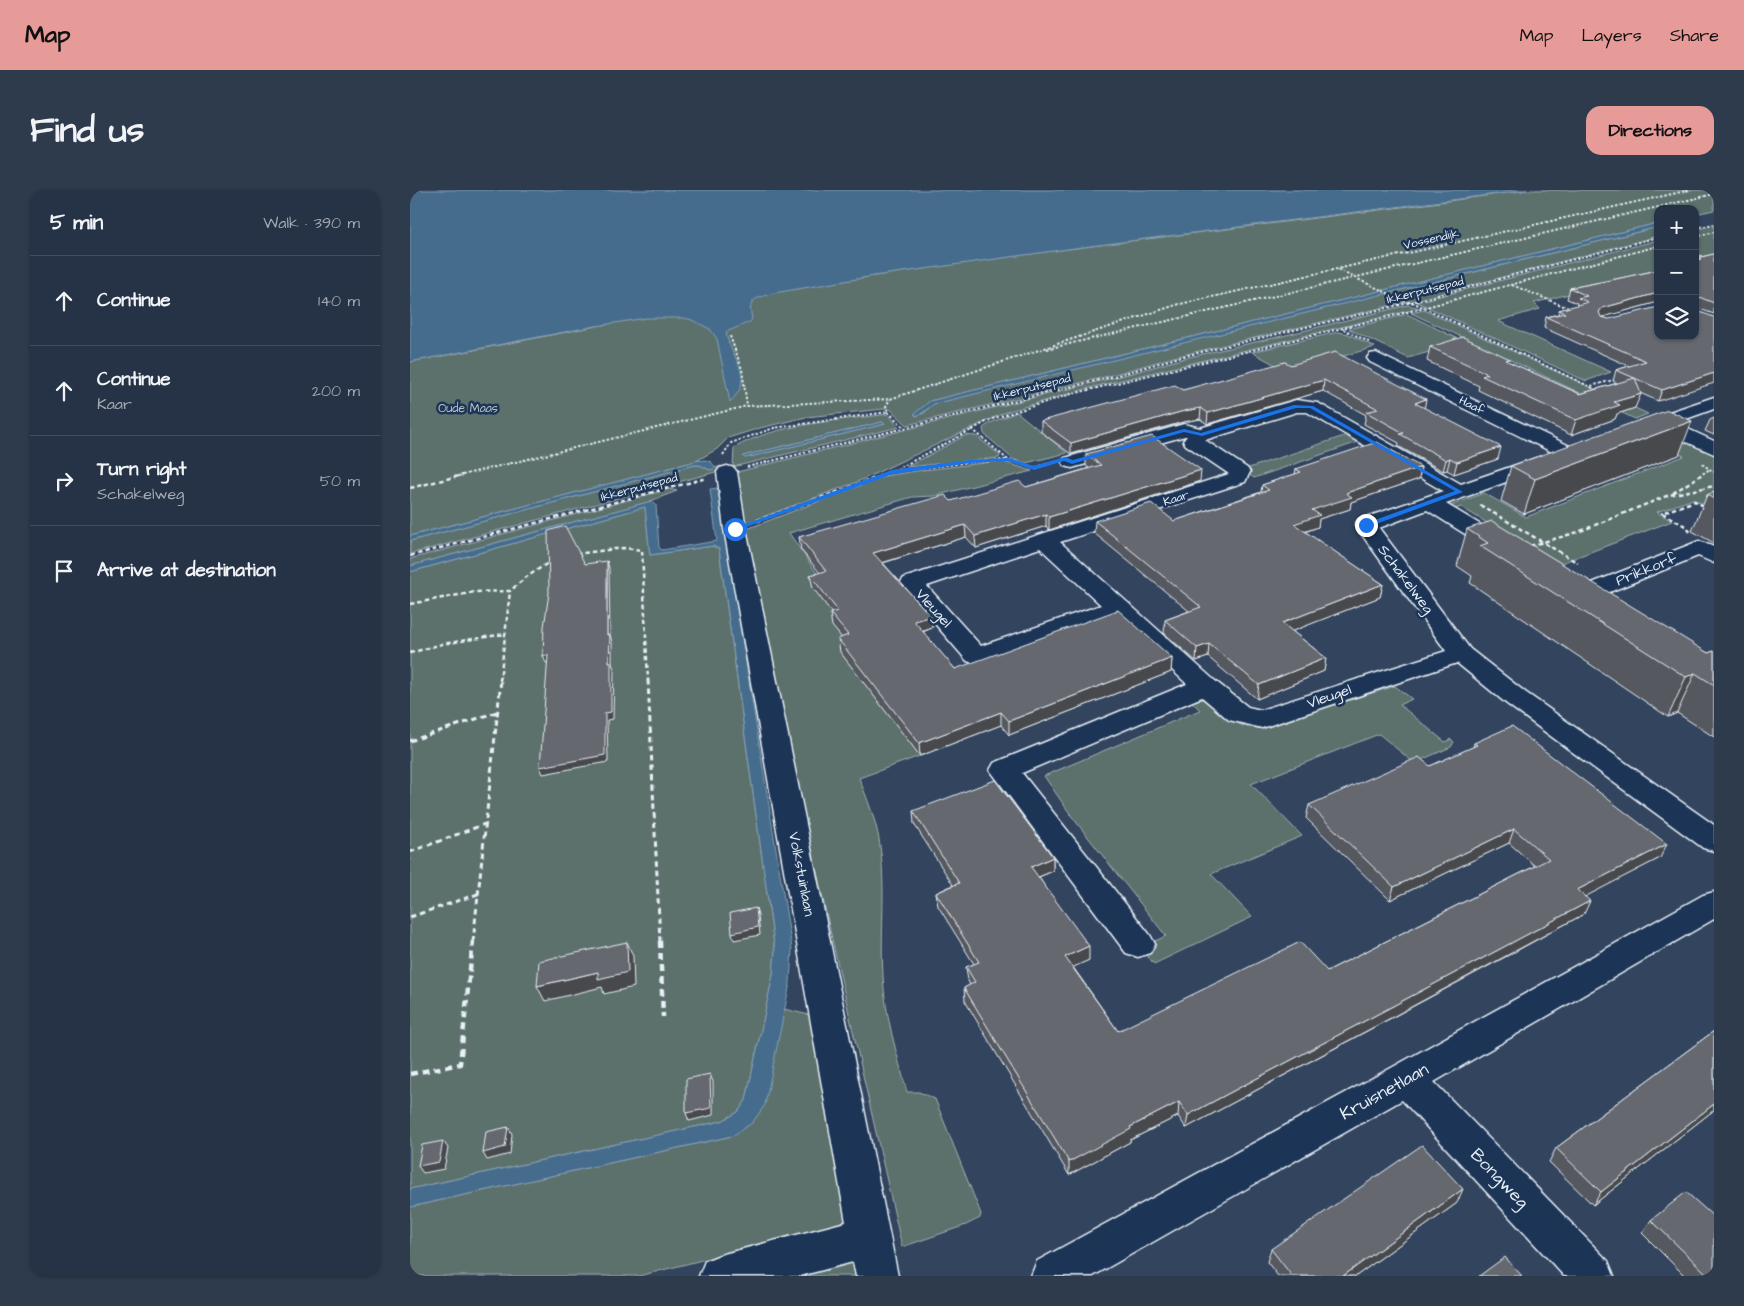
<!DOCTYPE html>
<meta charset="utf-8">
<style>
body{margin:0;font-family:"Architects Daughter",sans-serif;background:#2e3b4d;color:#f1f3f6}
.controls{position:absolute;right:15px;top:15px;display:grid;overflow:hidden;border-radius:10px;box-shadow:0 1px 4px #0004}
.controls button{width:45px;height:45px;display:grid;place-items:center;padding:0;border:0;border-bottom:1px solid #424e5f;background:#263346;color:#f1f3f6;font:25px sans-serif}
.stop{position:absolute;width:15px;height:15px;margin:-11px;border:4px solid #1a73e8;border-radius:50%;background:#fff}
.stop.end{background:#1a73e8;border-color:#fff;box-shadow:0 1px 5px #0008}
.list{margin:0;padding:0;list-style:none}
h2{display:flex;justify-content:space-between;align-items:center;height:65px;margin:0;padding:0 20px;font-size:21px}
h2 small{font-size:16px;font-weight:400;color:#a4aab3}
.list li{display:grid;grid-template-columns:32px 1fr auto;gap:15px;align-items:center;box-sizing:border-box;height:90px;padding:0 20px;border-top:1px solid #424e5f}
.list b{display:block;font-size:19px;white-space:nowrap}
.list p{margin:0;font-size:16px;white-space:nowrap;color:#a4aab3}
.list em{font-size:16px;font-style:normal;color:#a4aab3}
.icon{flex:none;width:28px;height:28px;fill:none;stroke:currentColor;stroke-width:2;stroke-linecap:round;stroke-linejoin:round}
.map{position:relative;flex:none;width:1304px;height:1086px;overflow:hidden;border-radius:15px}
header{display:flex;align-items:center;gap:30px;box-sizing:border-box;height:70px;padding:0 25px;background:#e69b98;color:#111}
header strong{font-size:24px}
nav{display:flex;gap:28px;margin-inline-start:auto;font-size:18px}
.intro{display:flex;align-items:center;justify-content:space-between;box-sizing:border-box;height:120px;padding:0 30px}
h1{margin:0;font-size:35px}
.button{padding:12px 22px;border-radius:15px;background:#e69b98;color:#111;font-size:18px;font-weight:700}
main{display:flex;gap:30px;padding:0 30px}
aside{flex:1;background:#263346;border-radius:15px;box-shadow:0 1px 4px #0004}
.map>svg:first-child{display:block}
</style>
<header>
<strong>Map</strong>
<nav><a>Map</a><a>Layers</a><a>Share</a></nav>
</header>
<div class="intro"><h1>Find us</h1><a class="button">Directions</a></div>
<main>
<aside>
<h2>5 min<small>Walk · 390 m</small></h2>
<ul class="list">
<li><svg class="icon" aria-label="ahead" viewBox="0 0 24 24"><path d="M12 20V5M6 11l6-6 6 6"/></svg><div><b>Continue</b></div><em>140 m</em></li>
<li><svg class="icon" aria-label="ahead" viewBox="0 0 24 24"><path d="M12 20V5M6 11l6-6 6 6"/></svg><div><b>Continue</b><p>Kaar</p></div><em>200 m</em></li>
<li><svg class="icon" aria-label="right" viewBox="0 0 24 24"><path d="M7 20v-9h11M14 6l5 5-5 5"/></svg><div><b>Turn right</b><p>Schakelweg</p></div><em>50 m</em></li>
<li><svg class="icon" aria-label="arrive" viewBox="0 0 24 24"><path d="M6 21V4h12l-3 4 3 4H6"/></svg><div><b>Arrive at destination</b></div></li>
</ul>
</aside>
<div class="map">
<svg width="1304" height="1086" viewBox="0 0 1304 1086">
<rect width="100%" height="100%" fill="#33445e"/>
<filter id="ink" filterUnits="userSpaceOnUse"><feTurbulence type="fractalNoise" baseFrequency=".02" numOctaves="2"/><feDisplacementMap in="SourceGraphic" scale="10" xChannelSelector="R" yChannelSelector="G"/><feConvolveMatrix kernelMatrix="1 2 1 2 8 2 1 2 1" color-interpolation-filters="sRGB"/></filter>
<g filter="url(#ink)">
<g fill="#5c706c" stroke="#a2b0b2" fill-rule="evenodd">
<path d="M1118,0H1304V20L1285,24V19H1248V33L520,211L505,224L506,226L514,223L523,214L977,103L996,112L764,167L695,187L497,235L480,219H474L396,227L350,238L318,248L307,259L286,271L0,346V172C155,144 308,109 464,86C682,53 900,31 1118,0Z"/>
<path d="M1304,35V66L1285,71V40Z"/>
<path d="M1248,37V46L998,112L979,103Z"/>
<path d="M1248,50V81L1124,113L1130,119L1088,131L1201,182L1176,191L1007,112Z"/>
<path d="M998,115L1010,118L679,198L596,222L447,292L331,335L327,282L722,183L775,168L872,146Z"/>
<path d="M1014,120L1238,224L1225,229L1001,123Z"/>
<path d="M997,124L1054,152L998,168L939,139Z"/>
<path d="M928,142L938,144L965,157L878,182L842,162Z"/>
<path d="M607,222L657,263L616,273L604,270L574,244L573,238L580,233Z"/>
<path d="M478,224L489,237L323,277L324,258C366,233 430,231 478,224ZM472,232L475,234L335,268L333,266Z"/>
<path d="M556,245L566,246L590,265L589,268L497,277Z"/>
<path d="M937,245L948,252L844,288L833,280Z"/>
<path d="M1267,247L1304,264V320L1283,309L1247,322L1262,331L1146,375L1051,317L1040,321V316L1074,303L1116,327L1274,266L1248,253Z"/>
<path d="M591,271L622,281L524,306L502,307L379,343L413,392L518,563L449,588C457,608 465,628 469,649C477,694 470,741 473,786C475,826 487,864 497,902H509L525,909L571,1024L570,1028L556,1035L492,1057L373,533L337,339L474,286L513,280Z"/>
<path d="M284,275H290L300,280L311,276L313,280L0,364V351Z"/>
<path d="M259,299L267,301L238,312L0,376V369Z"/>
<path d="M235,317L240,365L303,356L309,359L365,761L363,785L336,910L328,922L312,931L0,999V382Z"/>
<path d="M985,496L1002,509L990,515L1035,552L1041,549L1044,552L1041,557L1004,573L969,544L841,594L892,646L801,684L842,727L744,774L730,758L756,746L663,628L634,586L790,520L781,511C787,510 795,508 801,511C822,521 819,538 849,538Z"/>
<path d="M374,819L411,828L451,1025L430,1035L229,1086H0V1017L322,946L369,842Z"/>
<path d="M447,1063L467,1086H363Z"/>
</g>
<g fill="#446c8c" stroke="#86a1b7">
<path d="M10,0H1118L665,58L464,86L364,103C346,109 337,107 342,129L340,132L316,142C319,168 348,185 320,212L307,149L300,139L282,130L274,128H236L180,137L0,172V1Z"/>
<path d="M1248,33V37L524,214L508,226L504,224L520,211Z"/>
<path d="M472,232L475,234L335,268L333,266Z"/>
<path d="M295,270L301,272L306,278L300,280L290,275H284L0,351V346L286,271Z"/>
<path d="M308,298L382,759L380,793L355,915L342,933L322,946L0,1017V999L312,931L328,922L336,910L363,785L365,761L309,359L303,356L240,365L235,317L0,382V376L238,312L242,311L246,315L249,358L252,360L307,351L300,299Z"/>
</g>
<g fill="none" stroke-linecap="round" stroke-linejoin="round">
<defs>
<g id="minor">
<path d="M966,163L1166,259L1169,263L1166,267L1159,269L1152,267L960,172L957,168L960,164Z"/>
<path d="M1304,207V219L1265,233L1304,251V264L1247,239L1234,243L1227,241L1224,237L1227,233Z"/>
<path d="M886,210L908,213L1051,294L1126,268L1133,266L1140,268L1143,272L1140,276L1036,314L1101,353L1104,358L1101,363L1093,365L1085,363L1017,320L969,338L1060,459L1115,502L1304,635V661L1293,658L1097,514L1047,473L852,538L819,530L792,507L612,583L740,745L745,754L740,763L728,767L716,763L580,580L584,573L777,494L704,426L575,471L566,474L557,471L490,393L494,388L819,284L776,255L773,251L777,246H775L662,278L655,276L652,272L655,268L774,234L790,238ZM887,222H897L1033,301L948,330L945,335L1036,461L851,520L838,517L804,490L650,352L835,292L840,282L837,278L795,250ZM630,358L691,415L571,456L517,396Z"/>
<path d="M317,276L324,278L327,282L336,339L488,1086H446L443,1072L390,1086H289L295,1071L310,1065L436,1032L314,339L307,282L310,278Z"/>
<path d="M1289,351L1304,357V373L1288,366L1175,412L1167,414L1159,412L1155,407L1159,402Z"/>
<path d="M1304,702V729L1024,892L1198,1071L1204,1086H1154L992,910L683,1086H621L627,1071L983,877L1293,705Z"/>
</g>
</defs>
<use href="#minor" stroke="#e8f1f8" stroke-width="3"/>
<g stroke="#e8f1f8" stroke-width="2" stroke-dasharray="2.5 2" stroke-linecap="butt">
<path d="M1285,38L1304,34"/>
<path d="M1285,47L1304,42"/>
<path d="M1285,64L1304,70"/>
<path d="M928,80L997,112H1002L1189,201"/>
<path d="M1102,95L1161,119"/>
<path d="M933,139L959,152"/>
<path d="M320,146L332,179L337,216"/>
<path d="M637,159L1304,4"/>
<path d="M1181,196L1207,189"/>
<path d="M478,222L494,237"/>
<path d="M562,239L598,270L624,278L641,273"/>
<path d="M313,265L321,253L364,238L478,222L476,216L480,209"/>
<path d="M1292,274L1304,282"/>
<path d="M337,277L705,186L766,168L1002,112L1248,47"/>
<path d="M486,281L560,272L598,270"/>
<path d="M48,286L337,216L480,209L766,115L1280,0"/>
<path d="M470,286L482,282L582,229L658,205L982,126L1248,56"/>
<path d="M1289,286L1300,279"/>
</g>
<g stroke="#e8f1f8" stroke-width="2.5" stroke-dasharray="4.5 3" stroke-linecap="butt">
<path d="M0,298L53,285"/>
<path d="M1263,303L1291,285"/>
<path d="M1070,315L1168,373"/>
<path d="M347,331L474,285"/>
<path d="M1280,342L1277,337L1252,323L1285,311L1295,317"/>
<path d="M1120,356L1168,342L1259,305L1304,296"/>
<path d="M166,364L213,358L232,360L238,491"/>
<path d="M0,366L297,288"/>
<path d="M0,414L65,402L100,401L115,388L141,371"/>
<path d="M0,463L32,454L95,444"/>
<path d="M90,491L100,401"/>
</g>
<g stroke="#e8f1f8" stroke-width="3" stroke-dasharray="5.5 4" stroke-linecap="butt">
<path d="M238,490L250,752"/>
<path d="M0,551L87,522"/>
<path d="M0,662L75,634"/>
<path d="M0,727L68,704"/>
<path d="M63,752L91,490"/>
</g>
<g stroke="#e8f1f8" stroke-width="4.5" stroke-dasharray="7 5" stroke-linecap="butt">
<path d="M250,751L253,827"/>
<path d="M0,884L50,874L63,751"/>
</g>
<use href="#minor" fill="#1d3557" fill-rule="evenodd"/>
</g>
<g fill="#57595f" stroke="#e8f1f8">
<path d="M1304,64V124L1287,118L1248,211L1230,203L1225,218L1207,224L1205,229L1161,245L1068,200L1069,196L1017,171L1020,157L1099,172L1170,204L1207,193L1203,191L1206,180L1219,176L1134,138L1136,127L1148,124L1149,120L1166,116L1167,113L1157,109L1160,98L1206,89L1248,80V112L1192,127L1248,146L1287,68Z"/>
<path d="M881,175L1014,218L1088,269L1044,284L1037,280L1033,281L988,256L989,253L954,234L956,225L913,201L797,234L790,229L773,232L661,264L631,242V231L773,200Z"/>
<path d="M1304,228V245L1295,241L1300,230Z"/>
<path d="M676,264L790,291L639,340L636,336L566,358L556,347L473,373L521,426L522,438L513,442L545,479L762,468L761,482L599,545L591,535L510,566L430,462L428,449L432,448L422,436L420,423H422L403,398L400,385L410,383L391,360L389,347L541,311L616,297L679,278L676,276Z"/>
<path d="M1269,265L1114,324L1091,311L1101,276Z"/>
<path d="M1011,277L1009,289L941,312L940,319L909,329L908,337L895,342L973,394L970,407L882,441L916,468L914,481L847,509L798,467L786,471L754,443L755,430L779,421L684,343L685,331H764L851,302L852,295L885,284L886,279Z"/>
<path d="M1304,302V353L1282,341L1297,305Z"/>
<path d="M1057,339L1298,463L1304,461V547L1267,523L1258,527L1060,393L1062,386L1047,376Z"/>
<path d="M1064,553L1250,668L1175,706L1174,724L1099,765L776,938L768,926L720,950V952L659,985L555,811L554,798L560,795L558,791L556,777L564,774L528,716L526,703L543,695L504,634L503,621L643,667V681L629,687L679,770L663,777L708,841L917,781L1125,676L1099,653L980,710L896,628L899,615L1020,576L1063,557Z"/>
<path d="M1304,841V920L1183,1015L1139,972L1146,958Z"/>
<path d="M1047,1013L946,1086H868L857,1072L861,1059Z"/>
<path d="M1241,1030L1304,1086H1275L1232,1043Z"/>
</g>
<g fill="#47484d" stroke="#e8f1f8">
<path d="M1248,103V112L1189,128V122L1192,118Z"/>
<path d="M1304,183V193L1248,211L1252,200Z"/>
<path d="M914,190L913,201L797,234L798,223Z"/>
<path d="M1231,204L1225,218L1207,224L1205,229L1161,245L1166,230L1204,212Z"/>
<path d="M1016,209L1014,220L1005,213Z"/>
<path d="M791,218L790,229L773,232L661,264V253L774,221Z"/>
<path d="M1282,231L1269,265L1114,324L1125,289Z"/>
<path d="M1091,257L1088,269L1044,284L1047,272Z"/>
<path d="M1040,268L1037,280L1033,281L1036,270Z"/>
<path d="M1011,277L1009,289L941,312L940,319L909,329L908,337L882,346L884,334L902,320L936,303Z"/>
<path d="M791,280L790,291L639,340V327Z"/>
<path d="M636,324V336L566,358L565,346Z"/>
<path d="M555,335L556,347L465,375L463,363Z"/>
<path d="M197,371L199,378L200,445L202,452V473L204,479L203,529L197,530L198,572L133,584L130,577L195,523L199,472L197,445Z"/>
<path d="M973,394L970,407L870,446L872,433Z"/>
<path d="M521,426L522,438L505,444L504,431Z"/>
<path d="M799,454L798,467L786,471L787,458Z"/>
<path d="M138,465L141,472L136,473L133,466Z"/>
<path d="M762,468L761,482L599,545V531Z"/>
<path d="M916,468L914,481L847,509L849,495Z"/>
<path d="M1285,483L1267,523L1258,527L1276,487Z"/>
<path d="M591,522V535L510,566L509,553Z"/>
<path d="M1104,639L1099,653L980,710L984,697Z"/>
<path d="M1257,654L1250,668L1161,714L1167,700Z"/>
<path d="M643,667V681L621,690V677Z"/>
<path d="M1180,711L1174,724L776,938L778,925Z"/>
<path d="M346,718L348,725L350,745L324,750L322,743Z"/>
<path d="M217,752L223,766L224,797L194,804L192,797L135,811L127,796L188,782Z"/>
<path d="M679,756V770L655,781V767Z"/>
<path d="M300,884L303,892V925L279,931L276,923Z"/>
<path d="M769,912L768,926L720,950V952L659,985V972L720,937Z"/>
<path d="M1304,914V920L1183,1015L1191,1002Z"/>
<path d="M98,937L102,944L100,964L77,970L73,963Z"/>
<path d="M33,951L38,958L34,979L13,983L8,976Z"/>
<path d="M1053,999L1047,1013L946,1086H933Z"/>
</g>
<g fill="#65676e" stroke="#e8f1f8">
<path d="M1304,64V113L1289,107L1287,109V121L1304,127V183L1252,200L1206,180L1236,171L1136,127L1155,123L1149,120L1178,112L1168,108L1177,106L1160,98L1206,89L1248,80V103L1192,118L1189,122L1191,127L1199,129L1248,117V146H1285V71L1291,69L1287,68Z"/>
<path d="M1053,147L1100,169L1095,170L1170,204L1225,188L1231,204L1204,212L1210,215L1166,230L1072,186L1078,184L1020,157Z"/>
<path d="M925,162L1016,209L1005,213L1091,257L1047,272L1040,268L1036,270L990,244L994,243L956,222L968,219L914,190L798,223L791,218L774,221L661,253L631,231L765,195L773,200L875,172L881,175Z"/>
<path d="M1258,220L1282,231L1125,289L1101,276Z"/>
<path d="M742,246L791,280L639,327L636,324L565,346L555,335L463,363L521,426L504,431L545,479L708,420L762,468L599,531L591,522L509,553L428,449L438,445L420,423L428,421L400,385L416,381L389,347L535,305L541,311L609,291L616,297L691,275L676,264Z"/>
<path d="M967,252L1011,277L936,303L942,307L902,320L910,325L884,334L973,394L872,433L916,468L849,495L799,454L787,458L755,430L791,417L685,331L741,313L764,331L859,300L852,295L891,282L886,279Z"/>
<path d="M1304,302V309L1297,305Z"/>
<path d="M1082,331L1298,463L1304,461V495L1285,483L1276,487L1070,356L1078,353L1057,339Z"/>
<path d="M155,336L175,374L197,371V445H200L199,472H201V522L195,523V565L130,577L138,465L133,466L134,437L139,403L138,341Z"/>
<path d="M1102,536L1257,654L1167,700L1180,711L1105,751L778,925L769,912L720,937L721,939L659,972L554,798L565,792L556,777L569,772L526,703L549,693L503,621L585,590L643,667L621,677L679,756L655,767L708,841L890,752L917,781L1139,669L1104,639L984,697L899,615L1009,567L1020,576L1067,555L1064,553Z"/>
<path d="M346,718L348,737L322,743L320,723Z"/>
<path d="M217,752L218,782L188,789V782L127,796L129,771Z"/>
<path d="M1304,841V914L1191,1002L1146,958Z"/>
<path d="M300,884L301,918L276,923V889Z"/>
<path d="M98,937L95,957L73,963L76,942Z"/>
<path d="M33,951L29,972L8,976L12,955Z"/>
<path d="M1012,955L1053,999L933,1086H882L861,1059Z"/>
<path d="M1276,1002L1304,1027V1086H1299L1241,1030Z"/>
<path d="M1095,1067L1112,1086H1069Z"/>
</g>
</g>
<path fill="#1a73e8" d="M884,215L903,216L1053,302L958,337H954V334L1045,301L900,218H886L792,246L774,242L662,274L654,271L624,280L598,271L560,273L483,284L328,340L322,339L482,280L560,270L598,268L624,276L655,267L663,270L774,239L791,243Z"/>
<g text-anchor="middle" stroke-width="5" stroke-linejoin="round" paint-order="stroke">
<g font-size="12" fill="#e8f1f8" stroke="#1d3557">
<text transform="translate(1021 49) rotate(-13)" y="4">Vossendijk</text>
<text transform="translate(1015 100) rotate(-14)" y="4">Ikkerputsepad</text>
<text transform="translate(622 197) rotate(-14)" y="4">Ikkerputsepad</text>
<text transform="translate(1062 215) rotate(26)" y="4">Haaf</text>
<text transform="translate(229 297) rotate(-15)" y="4">Ikkerputsepad</text>
<text transform="translate(766 308) rotate(-18)" y="4">Kaar</text>
</g>
<g font-size="12" fill="#b7c4c7" stroke="#1d3557">
<text x="58" y="222">Oude Maas</text>
</g>
<g font-size="15" fill="#e8f1f8" stroke="#1d3557">
<text transform="translate(1236 379) rotate(-22)" y="5">Prikkorf</text>
<text transform="translate(996 389) rotate(53)" y="5">Schakelweg</text>
<text transform="translate(524 418) rotate(48)" y="5">Vleugel</text>
<text transform="translate(919 506) rotate(-19)" y="5">Vleugel</text>
<text transform="translate(392 684) rotate(79)" y="5">Volkstuinlaan</text>
</g>
<g font-size="18" fill="#e8f1f8" stroke="#1d3557">
<text transform="translate(974 901) rotate(-29)" y="6">Kruisnetlaan</text>
<text transform="translate(1090 988) rotate(46)" y="6">Bongweg</text>
</g>
</g>
</svg>
<div class="controls">
<button>+</button>
<button>−</button>
<button><svg class="icon" aria-label="layers" viewBox="0 0 24 24"><path d="M12 4l9 5-9 5-9-5zM3 14l9 5 9-5"/></svg></button>
</div>
<div class="stop" style="left:325px;top:339px"></div>
<div class="stop end" style="left:956px;top:335px"></div>
</div>
</main>
